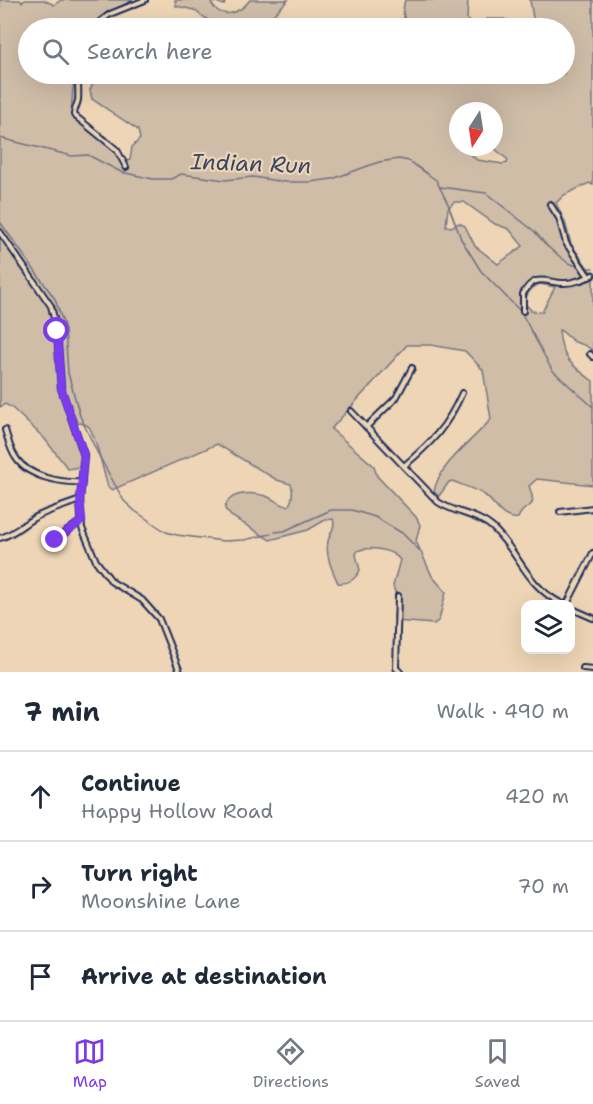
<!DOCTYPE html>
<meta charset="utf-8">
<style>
body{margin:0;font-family:"Shantell Sans",sans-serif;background:#f6f6f7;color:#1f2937}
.controls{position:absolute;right:18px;bottom:18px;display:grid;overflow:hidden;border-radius:12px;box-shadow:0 6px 24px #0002}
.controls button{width:54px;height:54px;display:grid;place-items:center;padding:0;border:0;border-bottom:2px solid #e0e1e3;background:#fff;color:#1f2937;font:30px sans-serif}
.compass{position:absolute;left:449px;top:102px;width:54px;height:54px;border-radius:50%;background:#fff;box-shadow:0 6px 24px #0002;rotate:192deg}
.stop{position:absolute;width:18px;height:18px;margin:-14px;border:4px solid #7c3aed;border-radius:50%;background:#fff}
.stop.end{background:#7c3aed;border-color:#fff;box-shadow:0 2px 6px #0008}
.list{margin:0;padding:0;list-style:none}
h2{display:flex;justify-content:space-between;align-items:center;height:78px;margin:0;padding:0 24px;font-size:26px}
h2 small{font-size:20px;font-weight:400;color:#747a83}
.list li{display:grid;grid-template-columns:39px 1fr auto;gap:18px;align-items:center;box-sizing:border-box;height:90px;padding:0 24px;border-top:2px solid #e0e1e3}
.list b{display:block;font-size:22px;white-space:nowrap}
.list p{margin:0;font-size:20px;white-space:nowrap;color:#747a83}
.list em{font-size:20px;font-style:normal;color:#747a83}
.icon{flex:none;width:33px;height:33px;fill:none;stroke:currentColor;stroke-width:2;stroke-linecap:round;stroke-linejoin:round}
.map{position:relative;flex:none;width:593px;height:672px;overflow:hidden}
.search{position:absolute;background:#fff;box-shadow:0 6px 24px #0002;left:18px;right:18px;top:18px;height:66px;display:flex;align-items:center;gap:15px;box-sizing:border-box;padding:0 21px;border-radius:33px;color:#747a83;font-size:22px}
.sheet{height:348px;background:#fff}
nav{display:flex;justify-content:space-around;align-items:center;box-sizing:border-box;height:84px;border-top:2px solid #e0e1e3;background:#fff;font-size:16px;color:#747a83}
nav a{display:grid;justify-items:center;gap:3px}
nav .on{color:#7c3aed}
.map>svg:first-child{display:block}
</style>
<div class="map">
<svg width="593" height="672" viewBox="0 0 593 672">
<rect width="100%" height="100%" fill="#edd5b5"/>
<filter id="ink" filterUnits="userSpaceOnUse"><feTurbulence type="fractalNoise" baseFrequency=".0167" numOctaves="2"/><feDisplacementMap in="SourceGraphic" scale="12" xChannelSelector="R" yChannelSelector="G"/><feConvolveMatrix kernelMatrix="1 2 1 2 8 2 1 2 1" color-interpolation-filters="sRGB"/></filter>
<g filter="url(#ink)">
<g fill="#cfbda8" stroke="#757683" stroke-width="1.5" fill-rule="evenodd">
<path d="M0,0H20L22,2L25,0H44L54,5L61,0H133L103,16L88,28H28V74H74L71,115L73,119L89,128L127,161L130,160L132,147L140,139L138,130L92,99L90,90L95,79H111L120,74L196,76L201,74H564V28H529L533,18L530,0H593V185L589,183L564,195L556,203L565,222L571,244L590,271H593V351C584,343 584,346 575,342C569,339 565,332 559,330C561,358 571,365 593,381V485L537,479L529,486C539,514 526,499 518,518C501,521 496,502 483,494C474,489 462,485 452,481L449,482L439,496L434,492C438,464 474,440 491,419L483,370L465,351L431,345H407L331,429L374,466L377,476L416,517L420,525L416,541L432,576L446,592L439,620L434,624L395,621L394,618L396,595L393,586L400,560C392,549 370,546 357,551L356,555L360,570C356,579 348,584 338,583C332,570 325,555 328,541C330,533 336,527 333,519L325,520L308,530L270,540L231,516L225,509C227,491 253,492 266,496C274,499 279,505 288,506C293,501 293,491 291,484L277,480L217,444L112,490L108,487C104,475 96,435 89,427C84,422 77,423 71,424L81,458L79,467L68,469L44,438L11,407L5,404L0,407ZM458,111H494L493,147L508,160L507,163L503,164L477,160L467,151L468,147H458ZM454,202H464L495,224L509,229L523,246L498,264L475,246L465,226L459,223L451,227L446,226L448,208ZM540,284L555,287L542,312L532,311L525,304C526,294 530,288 540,284Z"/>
<path d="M175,0H226L224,5L216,2L211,3C221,21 240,13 250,0H288L260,28H219L194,10L176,6Z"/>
<path d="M405,0H468L467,19L473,24H481L487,19H503L512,21L520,28C500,29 418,33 407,22C401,16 403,7 405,0Z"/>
</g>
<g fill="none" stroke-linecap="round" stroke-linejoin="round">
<g stroke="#6e7080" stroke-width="1.5">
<path d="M0,138L72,156L88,155L121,172L153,179H171L181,174L225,180L253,177L284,182H310L332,179L379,162L399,159L409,161L436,180L448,204L461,239L481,271L521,312L552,370L593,407"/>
<path d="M440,187L486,193L534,231L548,247L568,263L577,266"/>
<path d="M0,222L55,299L65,329L68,373L80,416L98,454L124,501L135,511L166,532L177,535L223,541L244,540L271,534"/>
<path d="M587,268H593"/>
<path d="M275,532L284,531L331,510H352L375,517L402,533L421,552"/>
</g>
<defs>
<g id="minor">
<path d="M92,28L110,14L145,0"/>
<path d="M79,74C77,82 79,91 78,100C77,106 74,109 74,115L117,150L126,167"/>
<path d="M550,204L559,218L566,243L589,277"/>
<path d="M0,232L51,306L57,331L61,388L84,455L80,500L82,528L96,561L112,582L142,600L159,619L180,672"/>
<path d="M523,311V294C535,272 546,283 565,283C575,283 584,279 593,275"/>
<path d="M590,354L593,357"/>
<path d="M351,411L438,502C454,513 477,514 492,527C520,553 526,587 563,604"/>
<path d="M366,427L396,398L412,368"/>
<path d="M5,430C8,439 10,450 16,458C28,477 61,483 82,482"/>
<path d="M404,466C431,443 447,427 462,393"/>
<path d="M560,512L593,508"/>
<path d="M0,538C14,534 22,525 34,518C49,510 65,506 80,500"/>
<path d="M55,540L81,521"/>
<path d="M398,596L396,668L400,672"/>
<path d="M567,604L593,553"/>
<path d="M570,608L593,618"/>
<path d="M583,668L593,669"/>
</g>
</defs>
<use href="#minor" stroke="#1b2f5e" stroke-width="8"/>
<use href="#minor" stroke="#edd5b5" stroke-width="4"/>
</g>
</g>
<g fill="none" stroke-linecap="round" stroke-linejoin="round" filter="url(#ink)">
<path stroke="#7c3aed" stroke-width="8" d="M55,540L82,521L80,500L84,455L61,388L57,331"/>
</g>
<g text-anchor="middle" stroke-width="4.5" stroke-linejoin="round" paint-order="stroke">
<g font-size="22" font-style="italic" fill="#374569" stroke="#edd5b5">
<text transform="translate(251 163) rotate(2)" y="8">Indian Run</text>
</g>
</g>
</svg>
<div class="controls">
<button><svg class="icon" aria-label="layers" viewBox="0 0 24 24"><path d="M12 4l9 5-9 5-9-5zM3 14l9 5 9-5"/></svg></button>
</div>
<svg class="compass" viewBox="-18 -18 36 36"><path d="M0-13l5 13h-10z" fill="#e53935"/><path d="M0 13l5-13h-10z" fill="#747a83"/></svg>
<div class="stop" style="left:57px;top:331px"></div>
<div class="stop end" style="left:55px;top:540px"></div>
<div class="search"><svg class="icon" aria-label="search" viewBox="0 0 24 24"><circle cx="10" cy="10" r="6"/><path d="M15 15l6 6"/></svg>Search here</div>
</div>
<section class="sheet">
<h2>7 min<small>Walk · 490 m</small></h2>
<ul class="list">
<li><svg class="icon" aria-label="ahead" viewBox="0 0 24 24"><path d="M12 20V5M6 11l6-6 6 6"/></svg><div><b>Continue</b><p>Happy Hollow Road</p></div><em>420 m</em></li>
<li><svg class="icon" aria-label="right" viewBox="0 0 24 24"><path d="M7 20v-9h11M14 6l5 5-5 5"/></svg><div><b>Turn right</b><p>Moonshine Lane</p></div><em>70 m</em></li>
<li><svg class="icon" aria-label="arrive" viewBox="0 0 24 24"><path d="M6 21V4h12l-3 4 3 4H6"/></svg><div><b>Arrive at destination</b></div></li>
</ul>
</section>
<nav>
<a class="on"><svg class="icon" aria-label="map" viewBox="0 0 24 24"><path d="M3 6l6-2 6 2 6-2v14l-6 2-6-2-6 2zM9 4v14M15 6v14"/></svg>Map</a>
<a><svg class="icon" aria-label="directions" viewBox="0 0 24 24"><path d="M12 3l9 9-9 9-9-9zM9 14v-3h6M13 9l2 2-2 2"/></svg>Directions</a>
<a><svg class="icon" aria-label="saved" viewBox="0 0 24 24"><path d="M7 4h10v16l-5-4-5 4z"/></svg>Saved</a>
</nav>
